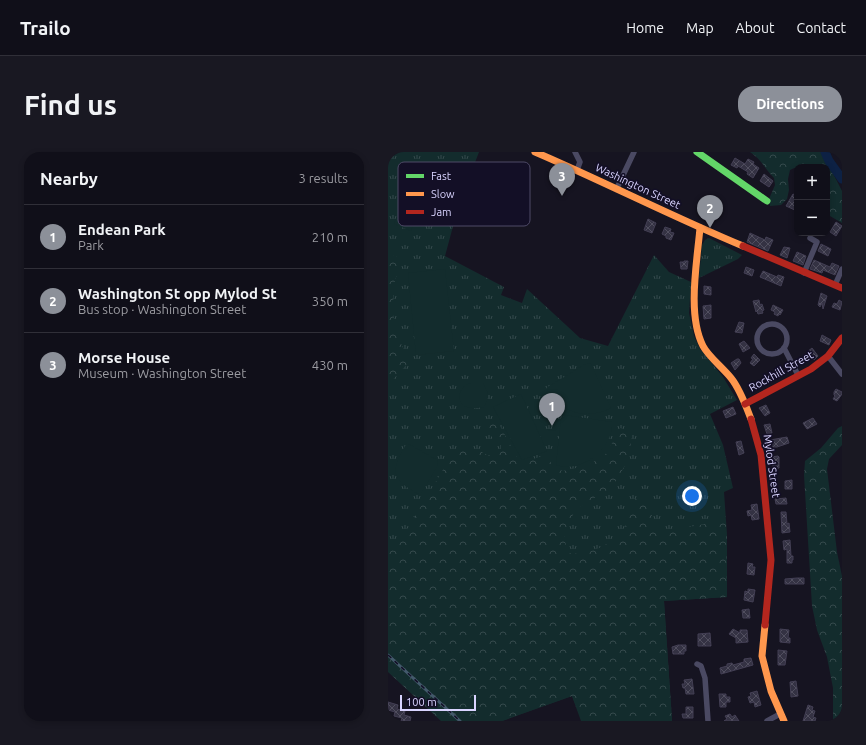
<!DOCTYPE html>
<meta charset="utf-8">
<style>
body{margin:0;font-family:Ubuntu,sans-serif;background:#191822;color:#f1f3f6}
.controls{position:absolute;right:12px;top:12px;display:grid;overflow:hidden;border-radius:8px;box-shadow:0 2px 6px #0003}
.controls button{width:36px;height:36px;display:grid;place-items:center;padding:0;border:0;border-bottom:1px solid #302f38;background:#100f19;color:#f1f3f6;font:20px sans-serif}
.scale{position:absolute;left:12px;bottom:10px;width:76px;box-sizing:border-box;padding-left:4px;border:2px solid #d9d4ff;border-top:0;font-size:11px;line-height:14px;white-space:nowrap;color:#d9d4ff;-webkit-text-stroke:3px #130f26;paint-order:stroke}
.you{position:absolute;left:304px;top:344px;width:14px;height:14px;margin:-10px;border:3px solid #fff;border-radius:50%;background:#1a73e8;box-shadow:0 0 0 6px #1a73e833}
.badge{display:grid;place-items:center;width:26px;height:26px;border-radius:50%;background:#8c9099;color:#fff;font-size:13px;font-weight:700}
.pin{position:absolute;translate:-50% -33px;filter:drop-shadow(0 1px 2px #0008)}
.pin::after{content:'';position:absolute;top:21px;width:14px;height:12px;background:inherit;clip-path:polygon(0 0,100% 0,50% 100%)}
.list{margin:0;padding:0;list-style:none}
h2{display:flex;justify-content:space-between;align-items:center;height:52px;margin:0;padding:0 16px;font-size:17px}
h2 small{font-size:13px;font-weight:400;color:#9c9ca2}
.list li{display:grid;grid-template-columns:26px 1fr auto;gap:12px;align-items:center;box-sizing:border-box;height:64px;padding:0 16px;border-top:1px solid #302f38}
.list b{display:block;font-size:15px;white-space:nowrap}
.list p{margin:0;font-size:13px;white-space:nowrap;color:#9c9ca2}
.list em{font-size:13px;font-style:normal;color:#9c9ca2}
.map{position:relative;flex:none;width:454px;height:569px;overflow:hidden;border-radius:16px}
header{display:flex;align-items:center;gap:24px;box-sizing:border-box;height:56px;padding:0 20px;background:#100f19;border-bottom:1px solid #302f38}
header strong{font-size:19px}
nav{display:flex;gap:22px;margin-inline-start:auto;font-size:14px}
.intro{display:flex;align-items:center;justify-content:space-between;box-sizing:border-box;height:96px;padding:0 24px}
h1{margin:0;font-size:28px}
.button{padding:10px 18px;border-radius:16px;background:#8c9099;color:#fff;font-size:14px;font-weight:700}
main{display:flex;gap:24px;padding:0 24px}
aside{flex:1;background:#100f19;border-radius:16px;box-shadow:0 2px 6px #0003}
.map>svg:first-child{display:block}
</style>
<header>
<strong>Trailo</strong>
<nav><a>Home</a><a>Map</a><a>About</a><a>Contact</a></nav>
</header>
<div class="intro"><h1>Find us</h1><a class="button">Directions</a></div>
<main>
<aside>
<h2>Nearby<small>3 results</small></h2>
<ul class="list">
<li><span class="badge">1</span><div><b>Endean Park</b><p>Park</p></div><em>210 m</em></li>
<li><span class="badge">2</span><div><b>Washington St opp Mylod St</b><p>Bus stop · Washington Street</p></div><em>350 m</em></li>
<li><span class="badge">3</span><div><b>Morse House</b><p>Museum · Washington Street</p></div><em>430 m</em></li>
</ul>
</aside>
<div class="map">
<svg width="454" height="569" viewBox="0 0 454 569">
<defs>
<pattern id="grass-tufts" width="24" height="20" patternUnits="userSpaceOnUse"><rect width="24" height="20" fill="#132c2d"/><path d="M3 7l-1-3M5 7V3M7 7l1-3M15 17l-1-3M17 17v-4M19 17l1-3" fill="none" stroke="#354a4c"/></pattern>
<pattern id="forest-crowns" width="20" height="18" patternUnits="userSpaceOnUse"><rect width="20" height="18" fill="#132c2d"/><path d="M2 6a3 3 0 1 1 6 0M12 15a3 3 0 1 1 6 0" fill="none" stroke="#354a4c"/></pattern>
<pattern id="building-cross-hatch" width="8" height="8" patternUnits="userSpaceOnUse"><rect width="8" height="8" fill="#343243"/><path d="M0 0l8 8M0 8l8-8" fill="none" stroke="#514f5f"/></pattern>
</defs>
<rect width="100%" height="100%" fill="#161421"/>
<g fill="url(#grass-tufts)">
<path d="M0,0H91L71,52L57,104L116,135L113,143L134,151L139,137L192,186L220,194L266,103L281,120L303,130L301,161L306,184L312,197L335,225L349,248L322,262L335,293L345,336L336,340L339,383V445L276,449L284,569H193L184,544L114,569L0,479Z"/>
<path d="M321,86L354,103L350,107L311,126L314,93L317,88Z"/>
</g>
<g fill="url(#forest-crowns)">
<path d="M362,0H434L454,39V71L442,64L439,66V15H424L415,12L402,18L400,27L401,38L399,47L393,53L382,54L381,47L387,33L386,26C376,16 374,8 362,0Z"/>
<path d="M0,101L18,108L11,116L5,135L6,177L16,198L20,211L0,233Z"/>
<path d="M106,263L132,311L158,303L166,316L175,319L201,313L219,301L232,276L244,280L241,307L224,335L188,357L176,380L179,401L195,402L211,396L230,386L238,373L244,351L252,342L258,344L269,381L338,368L339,445L276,449L284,569H194L184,544L114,569H53L0,520V393L6,399L59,311L74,299L90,298L101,304L113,300V292L98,280Z"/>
<path d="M454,274V293L441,307L439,317L449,400L454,424V569H445V536L439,505L429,478L424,454L416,323L417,309L433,296L450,276Z"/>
</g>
<g fill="#132c2d">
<path d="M9,64L26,71L23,79L6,72Z"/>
<path d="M57,117L66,199L28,203L20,121Z"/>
<path d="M199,211L203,212L223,256C198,269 171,260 158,236Z"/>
<path d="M83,231H95C101,243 102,243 96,255C91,256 84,257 79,255C66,250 71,234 83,231Z"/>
<path d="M133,242L159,299L134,308L105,255Z"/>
<path d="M177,263L224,270C226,296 193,322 168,313L173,266Z"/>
<path d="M19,291L49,308L50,313L32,343C2,327 2,319 19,291Z"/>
</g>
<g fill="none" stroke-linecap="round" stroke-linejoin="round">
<path stroke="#0d2144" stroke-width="9" d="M437,0L441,9L454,27"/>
</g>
<g fill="url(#building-cross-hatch)" stroke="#433f54">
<path d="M347,6L357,12L360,7L366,10L365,12L371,16L365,26L359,22L360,20L350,14L349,16L343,13Z"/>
<path d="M376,22L385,29L381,35L372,29Z"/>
<path d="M405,42L409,44V59L398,54Z"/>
<path d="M260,67L268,71L264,81L256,78Z"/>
<path d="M448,70L454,74L448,84L442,80Z"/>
<path d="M277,75L283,77L282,80L286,81L283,88L278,86V84L274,82Z"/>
<path d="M362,81L377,88L378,85L385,88L380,99L359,90Z"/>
<path d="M433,92L443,97L440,104L430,99Z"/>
<path d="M396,95L402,96L399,106L392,103Z"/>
<path d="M409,100L418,104L415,113L405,109Z"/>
<path d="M426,108L442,115L444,111L451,114L447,123L435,118L434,121L422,117Z"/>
<path d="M296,109H300L299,117H293L292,110H296Z"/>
<path d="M358,115L366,118L364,124L356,121Z"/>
<path d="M375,119L389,125L390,123L396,125L393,134L372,125Z"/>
<path d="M316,134L323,135V143L316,142Z"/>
<path d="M433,141L439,144L435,157L434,151L432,155L430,153Z"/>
<path d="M371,148L372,153L374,152L376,158L374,159L375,161L370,162L369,159L368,160L365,149Z"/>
<path d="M451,148L454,150L452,158L444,155L446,151L449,152Z"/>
<path d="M323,153V166L316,167L315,154Z"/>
<path d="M385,153L395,158L392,163L391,162L390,164L386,162L387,160L383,158Z"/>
<path d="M351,170L356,171L354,181L347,180Z"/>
<path d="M434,183L443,188L441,193L432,189Z"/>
<path d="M356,189L362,196L355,200L351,192Z"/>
<path d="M424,196L430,204L426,208L419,200Z"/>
<path d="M366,202L372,208L366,214L362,211L365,207L363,206Z"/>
<path d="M349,207H351L353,211L347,218L343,211Z"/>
<path d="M448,237L454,240V242L449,249L445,247L447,244L446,243V240Z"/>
<path d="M378,253L382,261L377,264L371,256Z"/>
<path d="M345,255L348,262L338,266L335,259Z"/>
<path d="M425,266L429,272L419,277L415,271Z"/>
<path d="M382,272L384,281L379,282L376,273Z"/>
<path d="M399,285L401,291L389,295H383L382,288Z"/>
<path d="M353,289L356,301L351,303L348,290Z"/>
<path d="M390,304L391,305V316L385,317L383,305Z"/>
<path d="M404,328V337H397V329Z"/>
<path d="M398,346L399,352H388L387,347Z"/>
<path d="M369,352L371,367L364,368L363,363L360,364L359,359L364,358L363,353Z"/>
<path d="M393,360H398L399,372L401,371L402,380L394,381Z"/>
<path d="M402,388L403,404H405V408H404V411H399V397L396,398L395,389Z"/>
<path d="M360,411L365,412L364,415H367L366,423L359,422Z"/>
<path d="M409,426H416V432H397V427Z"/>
<path d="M360,437L367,438L365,450L356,448L357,439L360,440Z"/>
<path d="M361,457L362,466H355L354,458Z"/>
<path d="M345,477L352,481V478H359L360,490L348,491V486L341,482Z"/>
<path d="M392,477L401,478L400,486H402V491L392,490Z"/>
<path d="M322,481L323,494H310V482Z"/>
<path d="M290,493H298V499H296V502H285L284,495Z"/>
<path d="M390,498L399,499L397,513H390Z"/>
<path d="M363,506L365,513L333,522L332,516L339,514V512L344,511L345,513L356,510V507Z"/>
<path d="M304,527L306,542H298L297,536H295L294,532H297L296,528Z"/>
<path d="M408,529L410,544L403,545L402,530Z"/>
<path d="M369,539L373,553L367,555L366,550L362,551L360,545L363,544L362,541Z"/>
<path d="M331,542H338V545H342V550H338V555H332Z"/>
<path d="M0,550L10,553L9,557L17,559L16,563L23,565L22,569H13L14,566L6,564L7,560L0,558Z"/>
<path d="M420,553L425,555L424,558L427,559L425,565L428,566L427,569H415Z"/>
<path d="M298,555H305V566H295L294,562H298Z"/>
<path d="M342,562L344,565L347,563L351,569H336L339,567L337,564Z"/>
</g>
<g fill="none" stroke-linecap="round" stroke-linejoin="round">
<g stroke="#4a4962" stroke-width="5.5">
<path d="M187,0L192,10L189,18"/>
<path d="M229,36L246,0"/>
<path d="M416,121L429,90L422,86"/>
<path d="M447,133L454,117"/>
<circle cx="384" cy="187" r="15"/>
<path d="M396,196L410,223"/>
<path d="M440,204L454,222"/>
<path d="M309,512L313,514L317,526L320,569"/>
<path d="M379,569L392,562"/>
</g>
<path stroke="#63d668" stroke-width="7" d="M309,0L379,49"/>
<g stroke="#ff974d" stroke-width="7">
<path d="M147,0C217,30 285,65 355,94"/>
<path d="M312,76C309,110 299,163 315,194C320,204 335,216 343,226C352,237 358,254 363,267"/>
<path d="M377,473L374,504L383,539L396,569"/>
</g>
<g stroke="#b3261e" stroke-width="7">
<path d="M355,94L454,136"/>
<path d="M357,252L423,217L440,204L454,186"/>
<path d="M363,267L373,303L383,408L377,473"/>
</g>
<defs>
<path id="rail" d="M0,503L72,569"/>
</defs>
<use href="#rail" stroke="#43596b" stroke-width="3"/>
<use href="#rail" stroke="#130f26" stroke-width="1.5" stroke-dasharray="4.5" stroke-linecap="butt"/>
</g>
<g text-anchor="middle" stroke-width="3.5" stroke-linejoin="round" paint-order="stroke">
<g font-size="11" fill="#d9d4ff" stroke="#130f26">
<text transform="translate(250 34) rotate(25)" y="4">Washington Street</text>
<text transform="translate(393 219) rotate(-29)" y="4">Rockhill Street</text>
<text transform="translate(384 314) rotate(82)" y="4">Mylod Street</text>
</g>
</g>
<rect x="10" y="10" width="132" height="64" rx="6" fill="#130f26" stroke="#4e4a67" stroke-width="1"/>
<rect x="18" y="22" width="18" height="4" fill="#63d668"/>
<rect x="18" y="40" width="18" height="4" fill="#ff974d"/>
<rect x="18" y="58" width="18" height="4" fill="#b3261e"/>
<g font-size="11" fill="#d9d4ff">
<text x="43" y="28">Fast</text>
<text x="43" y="46">Slow</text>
<text x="43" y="64">Jam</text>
</g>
</svg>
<div class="controls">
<button>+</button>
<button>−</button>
</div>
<div class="scale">100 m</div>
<div class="you"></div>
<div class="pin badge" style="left:164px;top:274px">1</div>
<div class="pin badge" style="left:322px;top:76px">2</div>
<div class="pin badge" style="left:174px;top:44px">3</div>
</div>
</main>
